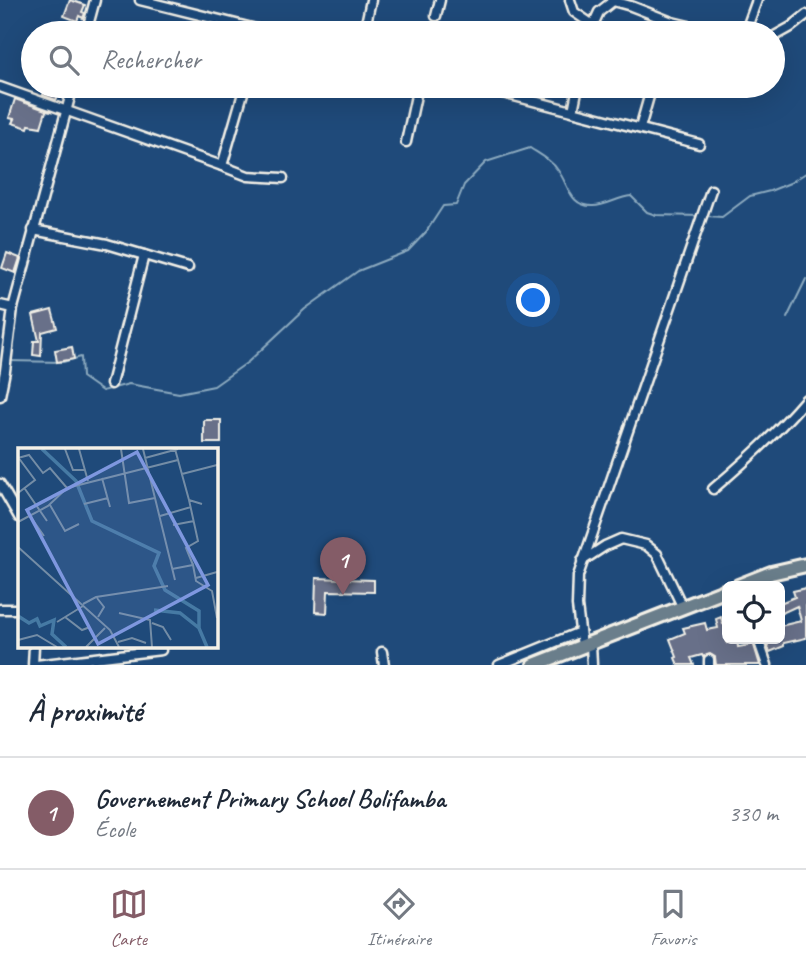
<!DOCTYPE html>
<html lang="fr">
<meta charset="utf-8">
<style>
body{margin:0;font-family:Caveat,sans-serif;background:#f6f6f7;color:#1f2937}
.controls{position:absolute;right:21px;bottom:21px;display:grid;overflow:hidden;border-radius:10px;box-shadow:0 7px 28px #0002}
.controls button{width:63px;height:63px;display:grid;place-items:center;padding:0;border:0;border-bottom:2px solid #e0e1e3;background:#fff;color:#1f2937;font:35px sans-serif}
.you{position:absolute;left:534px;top:301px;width:24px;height:24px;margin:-18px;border:5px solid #fff;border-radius:50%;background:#1a73e8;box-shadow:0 0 0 10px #1a73e833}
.badge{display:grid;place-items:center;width:46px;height:46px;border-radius:50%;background:#845c67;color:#fff;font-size:23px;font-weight:700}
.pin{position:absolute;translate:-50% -58px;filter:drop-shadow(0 2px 4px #0008)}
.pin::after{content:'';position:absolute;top:37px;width:24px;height:21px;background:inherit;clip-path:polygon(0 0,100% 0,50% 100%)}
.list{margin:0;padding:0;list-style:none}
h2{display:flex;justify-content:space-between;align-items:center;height:91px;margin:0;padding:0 28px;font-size:30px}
h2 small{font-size:23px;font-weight:400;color:#747a83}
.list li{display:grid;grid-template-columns:46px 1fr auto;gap:21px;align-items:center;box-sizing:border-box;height:112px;padding:0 28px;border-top:2px solid #e0e1e3}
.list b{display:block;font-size:26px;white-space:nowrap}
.list p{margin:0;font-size:23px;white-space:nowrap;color:#747a83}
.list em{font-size:23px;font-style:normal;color:#747a83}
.icon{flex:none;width:38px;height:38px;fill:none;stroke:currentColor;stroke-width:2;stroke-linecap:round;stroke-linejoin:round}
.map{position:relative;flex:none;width:806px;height:665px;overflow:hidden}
.search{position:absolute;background:#fff;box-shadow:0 7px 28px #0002;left:21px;right:21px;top:21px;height:77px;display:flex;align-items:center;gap:18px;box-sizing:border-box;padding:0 24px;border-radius:38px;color:#747a83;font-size:26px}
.sheet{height:203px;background:#fff}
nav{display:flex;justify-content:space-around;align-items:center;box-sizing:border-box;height:98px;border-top:2px solid #e0e1e3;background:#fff;font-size:19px;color:#747a83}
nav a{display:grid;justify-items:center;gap:4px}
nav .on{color:#845c67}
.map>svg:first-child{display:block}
</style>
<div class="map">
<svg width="806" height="665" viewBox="0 0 806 665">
<rect width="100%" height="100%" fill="#1f4a7a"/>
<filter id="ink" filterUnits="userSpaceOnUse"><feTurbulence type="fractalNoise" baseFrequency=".0143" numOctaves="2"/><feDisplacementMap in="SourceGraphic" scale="14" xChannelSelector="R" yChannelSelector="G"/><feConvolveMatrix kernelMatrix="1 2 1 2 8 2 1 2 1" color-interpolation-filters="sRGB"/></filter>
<g filter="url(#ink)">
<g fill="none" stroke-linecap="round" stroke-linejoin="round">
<g stroke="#8caabf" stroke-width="2">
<path d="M706,216L722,217L750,196L770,191L790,183L806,173"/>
<path d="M787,318L806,279"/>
<path d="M8,361L63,362L81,357L82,377L102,391L129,384L179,393L214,386L248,362L305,309L358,271L408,251L426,232L443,206L456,205L464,185L486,162L530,148C539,154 551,160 557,169C569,184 569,207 593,206C606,206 618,197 631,196L647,212L656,215L700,216"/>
</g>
</g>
<g fill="#687089" stroke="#f4f1e8" stroke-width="2">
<path d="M70,0L85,5L82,12L85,13L83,18L79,16L77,21L64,16Z"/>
<path d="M49,86H66L63,96L59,94L56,100L43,95L46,87L48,88Z"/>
<path d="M15,99L51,112L46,111L41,127L29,125L28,128L12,123L14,119L9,118Z"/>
<path d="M7,253L20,258L15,273L2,268Z"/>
<path d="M52,310L57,328L42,332L41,356L33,355L34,341H39L33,315Z"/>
<path d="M72,347L74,359L57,362L55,350Z"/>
<rect x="204" y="420" width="17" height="23"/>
<path d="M316,578L374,580V592L328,591L327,613L315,612Z"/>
<path d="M806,588V638L784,643V646L770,652L765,639H780V626L801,621L797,606L780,614V603L795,597L793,591Z"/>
<path d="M721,617L723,624L727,623V643L737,641L738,647L750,645V642L752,639L760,665H716L715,657L710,654L703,657L702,655L691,658L694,665H678L675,658L677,657L670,639L685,633L683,628L705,623L707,630L718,628L716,619Z"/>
</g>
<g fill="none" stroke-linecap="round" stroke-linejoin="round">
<defs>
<g id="minor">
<path d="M140,0L272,33"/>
<path d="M570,0L574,12L593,25L599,12L613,1L631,6L672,22"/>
<path d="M436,16L440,0"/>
<path d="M86,33L95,0"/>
<path d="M364,33L371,0"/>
<path d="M668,33L672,22L718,33"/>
<path d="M745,33L757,0"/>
<path d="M773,37L791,27L806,15"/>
<path d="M476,86L699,144"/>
<path d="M0,87L222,166L245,86"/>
<path d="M573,111L578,86"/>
<path d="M640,128L652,86"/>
<path d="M406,142L418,86"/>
<path d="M222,166L248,176L283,178"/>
<path d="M33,230L107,244L188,268"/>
<path d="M0,305L13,308"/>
<path d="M111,384L144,255"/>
<path d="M0,396L5,371L13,308L73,86"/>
<path d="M0,484L19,517"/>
<path d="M713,489C746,461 778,432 806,399"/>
<path d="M582,561L605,546L621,539L646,545L657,554L683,608"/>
<path d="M0,609H19"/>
<path d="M758,639L767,665"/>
<path d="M591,643L592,665"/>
<path d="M582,646L577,606L578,576L711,190"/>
<path d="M382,652L384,665"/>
<path d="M33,665L34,646"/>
<path d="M36,665L161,650"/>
<path d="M499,665L580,632"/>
<path d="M709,665V660"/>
</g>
<g id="highway">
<path d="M738,586L771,573L806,565"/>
<path d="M534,665L727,590"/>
</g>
</defs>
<use href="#minor" stroke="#f4f1e8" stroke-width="13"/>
<use href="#highway" stroke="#f4f1e8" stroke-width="18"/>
<use href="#minor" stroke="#1f4a7a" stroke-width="8"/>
<use href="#highway" stroke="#6b7e8b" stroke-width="12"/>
</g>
</g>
<g transform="translate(18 448)">
<rect width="200" height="200" fill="#1f4a7a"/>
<path fill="none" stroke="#467aa4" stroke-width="3.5" d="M24,1L58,33L74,73L141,105L136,118L147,142L181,163V180M136,162L162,165L181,180L189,199M0,168L11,175L19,171L22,178L36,172L34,186L48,199"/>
<path fill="none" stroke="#748da6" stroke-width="2" d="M47,1L55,22H67M61,1L70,33M103,1L111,55L137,50M125,1L157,132M157,1L171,52M0,9L17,32L0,45M0,10L11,7L25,25L32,20L49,40M127,10L160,1M164,26L199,17M84,30L92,59M7,41L29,73M66,56L90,50M32,57L47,83L61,76M12,68L26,88M142,68L173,59M0,74L30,58L49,40L160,12M155,77L176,73M0,99L92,182L101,199M175,117L168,100L180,93L171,52L184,56M154,121L175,117L178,133L194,143L199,170M178,130L199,124M79,150L86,159L80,169M65,156L78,149L150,138M101,165L132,172L134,199M47,169L64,182L72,179M39,174L65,158M134,175L145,179L153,192M0,192L19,187L39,199M100,194L114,190L128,195M68,199L87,180"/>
<path fill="#7e97df" fill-opacity="0.15" stroke="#7e97df" stroke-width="3.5" d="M119,4L190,137L80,196L9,62Z"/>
<rect width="200" height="200" fill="none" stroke="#f4f1e8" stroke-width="3.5"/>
</g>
</svg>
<div class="controls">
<button><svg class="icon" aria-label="locate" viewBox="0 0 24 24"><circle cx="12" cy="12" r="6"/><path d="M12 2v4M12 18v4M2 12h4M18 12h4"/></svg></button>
</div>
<div class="you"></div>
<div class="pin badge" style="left:343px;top:595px">1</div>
<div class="search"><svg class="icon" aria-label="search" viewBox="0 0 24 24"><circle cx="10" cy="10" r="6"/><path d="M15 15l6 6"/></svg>Rechercher</div>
</div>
<section class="sheet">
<h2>À proximité<small></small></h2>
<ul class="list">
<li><span class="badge">1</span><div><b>Governement Primary School Bolifamba</b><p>École</p></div><em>330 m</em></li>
</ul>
</section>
<nav>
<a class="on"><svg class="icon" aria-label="map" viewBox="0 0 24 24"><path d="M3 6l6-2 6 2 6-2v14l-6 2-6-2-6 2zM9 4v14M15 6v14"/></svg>Carte</a>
<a><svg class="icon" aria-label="directions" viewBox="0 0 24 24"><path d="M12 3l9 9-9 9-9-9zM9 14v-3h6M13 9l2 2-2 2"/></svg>Itinéraire</a>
<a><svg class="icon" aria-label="saved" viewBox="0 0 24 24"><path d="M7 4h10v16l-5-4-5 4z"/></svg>Favoris</a>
</nav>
